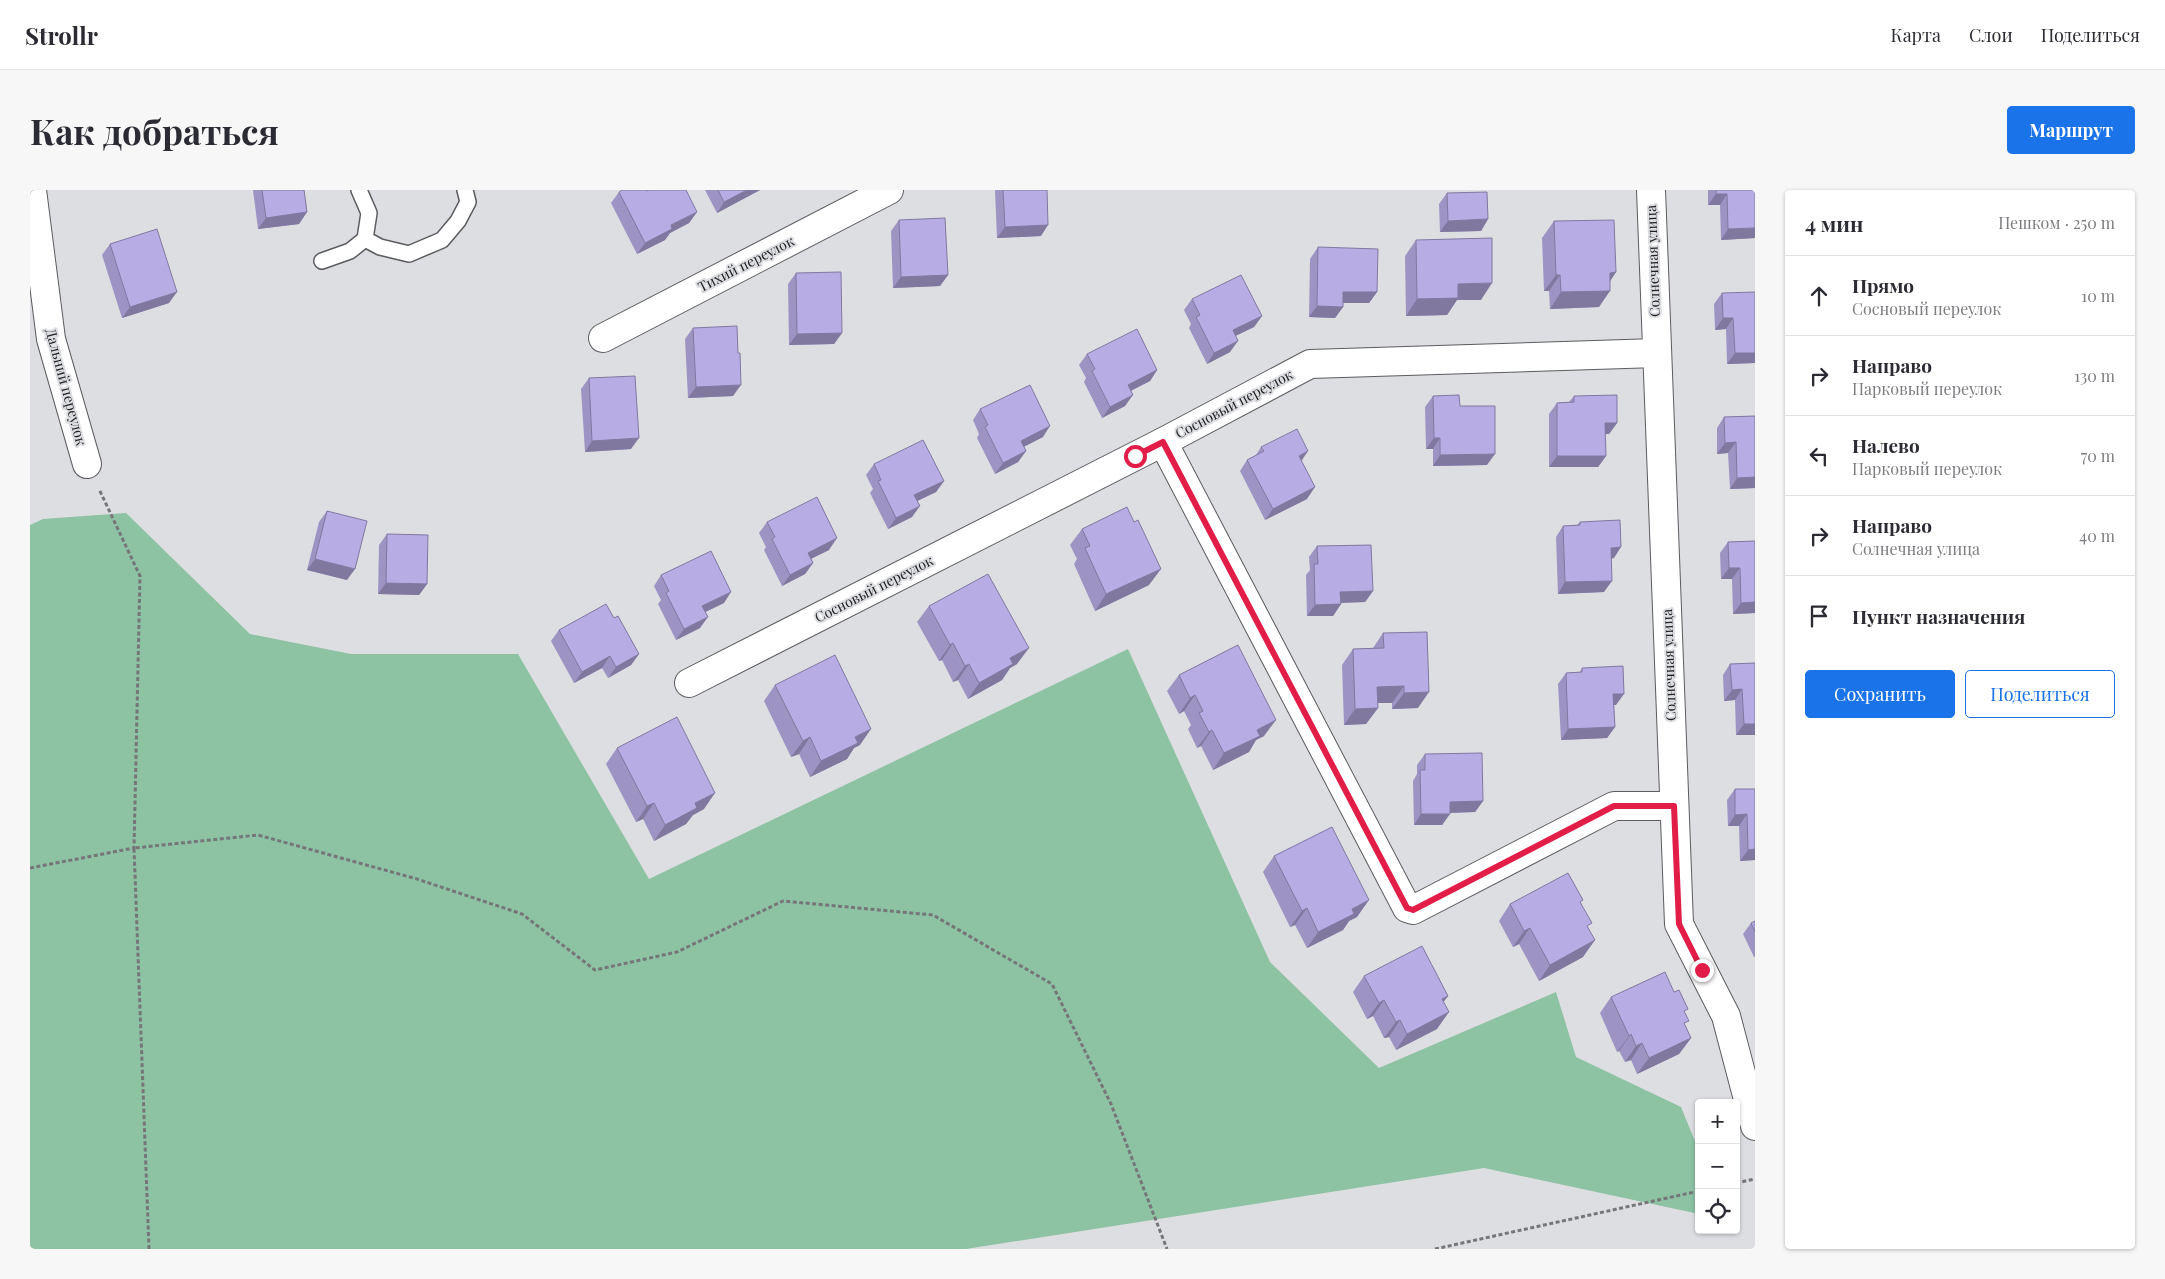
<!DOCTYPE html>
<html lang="ru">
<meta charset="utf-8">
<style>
body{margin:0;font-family:"Playfair Display",serif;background:#f7f7f7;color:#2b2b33}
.controls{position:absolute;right:15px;bottom:15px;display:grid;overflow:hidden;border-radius:5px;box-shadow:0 1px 4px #0004}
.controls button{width:45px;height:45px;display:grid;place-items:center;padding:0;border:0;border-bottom:1px solid #e1e1e2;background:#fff;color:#2b2b33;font:25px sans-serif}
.stop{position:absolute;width:15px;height:15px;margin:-11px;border:4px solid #e11d48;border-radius:50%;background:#fff}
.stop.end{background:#e11d48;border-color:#fff;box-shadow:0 1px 5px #0008}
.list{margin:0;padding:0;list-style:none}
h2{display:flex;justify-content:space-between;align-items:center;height:65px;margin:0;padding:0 20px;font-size:21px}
h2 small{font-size:16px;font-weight:400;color:#7c7c81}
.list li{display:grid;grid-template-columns:32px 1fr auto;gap:15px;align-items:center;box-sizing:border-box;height:80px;padding:0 20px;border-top:1px solid #e1e1e2}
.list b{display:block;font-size:19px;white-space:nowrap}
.list p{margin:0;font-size:16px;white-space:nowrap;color:#7c7c81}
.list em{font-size:16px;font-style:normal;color:#7c7c81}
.actions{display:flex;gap:10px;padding:15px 20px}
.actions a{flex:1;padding:11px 0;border:1px solid #1a73e8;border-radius:5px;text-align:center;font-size:18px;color:#1a73e8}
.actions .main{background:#1a73e8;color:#fff}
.icon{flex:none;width:28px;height:28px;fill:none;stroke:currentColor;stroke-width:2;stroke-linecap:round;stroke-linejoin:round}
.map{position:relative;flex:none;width:1725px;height:1059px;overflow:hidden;border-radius:5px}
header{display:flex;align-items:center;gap:30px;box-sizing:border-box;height:70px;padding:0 25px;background:#fff;border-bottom:1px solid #e1e1e2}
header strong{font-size:24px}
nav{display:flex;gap:28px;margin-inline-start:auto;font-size:18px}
.intro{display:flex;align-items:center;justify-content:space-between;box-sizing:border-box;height:120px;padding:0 30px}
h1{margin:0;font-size:35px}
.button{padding:12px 22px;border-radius:5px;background:#1a73e8;color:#fff;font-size:18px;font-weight:700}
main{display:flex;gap:30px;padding:0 30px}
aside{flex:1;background:#fff;border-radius:5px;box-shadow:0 1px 4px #0004}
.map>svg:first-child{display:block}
</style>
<header>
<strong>Strollr</strong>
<nav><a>Карта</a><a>Слои</a><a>Поделиться</a></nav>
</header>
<div class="intro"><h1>Как добраться</h1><a class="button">Маршрут</a></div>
<main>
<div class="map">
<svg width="1725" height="1059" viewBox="0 0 1725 1059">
<rect width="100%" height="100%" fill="#dddee2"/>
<path fill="#8dc2a3" d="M96,323L220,444L321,464H488L619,689L1098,459L1240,772L1349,878L1526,802L1546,867L1651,917L1669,961V1024L1454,978L936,1059H0V335L13,329Z"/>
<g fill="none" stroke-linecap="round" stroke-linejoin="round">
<defs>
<g id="service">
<path d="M335,49L350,57L379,64L412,50L428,31L438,12L435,0"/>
<path d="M292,71L320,61L335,49L339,23L329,0"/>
</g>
<g id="minor">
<path d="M2,0L21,149L57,274"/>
<path d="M1621,0L1649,734L1696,826L1725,936"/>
<path d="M573,148L859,0"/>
<path d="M1133,252L1377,718L1383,720L1584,616H1644"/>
<path d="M659,493L1133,252L1280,174L1627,163"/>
</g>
</defs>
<use href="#service" stroke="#5b5c5f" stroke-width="18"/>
<use href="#minor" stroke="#5b5c5f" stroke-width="30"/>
<g stroke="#767679" stroke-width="3" stroke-dasharray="4 2.5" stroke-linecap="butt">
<path d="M0,678L104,658L110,386L69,299"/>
<path d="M1706,993L1725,989"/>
<path d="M119,1059L104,658L228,645L387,689L492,724L565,780L647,762L753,711L903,725L1022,794L1081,914L1137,1059"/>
<path d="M1405,1059L1669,1001"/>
</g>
<use href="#service" stroke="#fff" stroke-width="15"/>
<use href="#minor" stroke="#fff" stroke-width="28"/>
</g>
<g fill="#9e94c4">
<path d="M223,0H274L277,22L269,34L228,39Z"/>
<path d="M675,0H730L687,23Z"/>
<path d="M965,0H1017L1011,46L967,48Z"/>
<path d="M1678,0H1725V48L1691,50L1690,15H1678Z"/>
<path d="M617,1L667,22L659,33L640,43L635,50L607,64L581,13L589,2Z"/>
<path d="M1417,3L1458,29L1451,41L1410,42L1409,14Z"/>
<path d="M869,30L918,85L910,96L863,98L861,41Z"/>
<path d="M1524,31L1586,82L1580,91L1569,117L1520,119L1519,101H1514L1512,48Z"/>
<path d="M1386,50L1451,110H1427L1417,125L1376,126L1375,66Z"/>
<path d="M80,54L139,113L92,128L72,65Z"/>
<path d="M1288,57L1347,102L1339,113H1313V117L1305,128L1279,127L1280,69Z"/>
<path d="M766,83L812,143L804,154L759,155L758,94Z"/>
<path d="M1692,103L1725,173L1697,174L1696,139L1685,140L1684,114Z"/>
<path d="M1162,109L1232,126L1224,137L1205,146L1200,162L1177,174L1159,138L1161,134L1154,120Z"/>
<path d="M663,138L703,206L658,208L655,149Z"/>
<path d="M1057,164L1127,180L1120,191L1101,201L1095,216L1072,228L1054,192L1056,188L1049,175Z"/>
<path d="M559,188L601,259L555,262L551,199Z"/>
<path d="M1403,206L1430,216L1457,275L1403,276V259H1396L1395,217Z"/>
<path d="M1544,206L1587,233L1579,244H1575L1576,266L1568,277H1519V224L1527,213L1539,212Z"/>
<path d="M950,219L1013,247L994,256L996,261L988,272L965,284L947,248L949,244L943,230Z"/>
<path d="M1725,226V298L1700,299L1698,263L1687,264V238L1694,227Z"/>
<path d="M1231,257L1277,309L1235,330L1210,281L1217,270L1226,265Z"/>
<path d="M844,274L914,291L906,302L887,311L882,327L858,339L840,303L843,299L836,285Z"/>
<path d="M297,321L317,390L277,380L289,332Z"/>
<path d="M737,332L799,360L781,369L783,373L775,384L752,396L734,360L736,357L729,343Z"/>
<path d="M1104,332L1119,395L1065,421L1044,374L1047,369L1040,355L1052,339Z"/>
<path d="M1550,332L1584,368L1581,369L1574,402L1528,404L1526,347L1533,336L1547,335Z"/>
<path d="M357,344L397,394L389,405L348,404L349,355Z"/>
<path d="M1725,351V423L1703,424L1702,389H1691L1690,363L1698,352Z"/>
<path d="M1287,356L1343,401L1335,412L1311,413V414L1303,426H1277L1276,385L1280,380L1279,367Z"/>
<path d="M631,385L694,413L675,422L670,438L646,450L628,414L631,410L624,396Z"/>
<path d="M899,416L987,474L980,478L972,490L938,509L928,490L923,492L912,470L909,471L887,432Z"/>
<path d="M584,428L609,464L601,475L578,488L572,478L544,493L521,451L529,440Z"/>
<path d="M1353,443L1388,518L1362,519V513H1348V518L1336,534L1314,535L1312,475L1323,459L1343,458Z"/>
<path d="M1725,473V545H1706L1705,510L1694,511L1693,485L1700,474Z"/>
<path d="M1552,478L1586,515H1584L1585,537L1577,548L1531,550L1528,494L1536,483L1550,482Z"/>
<path d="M1149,485L1234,546L1226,550L1219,562L1183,580L1171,556L1167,558L1158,539L1161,535L1154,521L1149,524L1137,501Z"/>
<path d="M745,495L830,555L824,558L817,569L780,587L769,564L761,567L734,511Z"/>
<path d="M587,558L674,619L663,625L656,634L624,651L613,629L606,632L576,574Z"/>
<path d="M1395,564L1453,611L1445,622L1420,623L1412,635H1384L1383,591L1387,584V575Z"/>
<path d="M1705,599H1725V670L1710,671L1709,636H1698L1697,610Z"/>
<path d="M1244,666L1327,727L1319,731L1313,740L1277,758L1265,735L1260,737L1233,682Z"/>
<path d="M1551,713L1558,739L1553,767L1509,791L1489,754L1483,757L1469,731L1480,714Z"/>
<path d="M1725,731V767H1724L1713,744L1721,733Z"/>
<path d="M1334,786L1418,806L1413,812L1407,839L1366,860L1359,847L1354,848L1343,826L1337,829L1323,802Z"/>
<path d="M1644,802L1655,824V836L1661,848L1649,864L1607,884L1601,870L1595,872L1589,861L1587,862L1570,823L1581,807Z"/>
</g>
<g fill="#8178a0">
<path d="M717,0H730L687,23L694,12Z"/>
<path d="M1686,4H1697L1690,15H1678Z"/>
<path d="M277,22L269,34L228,39L236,28Z"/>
<path d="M667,22L659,33L640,43L635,50L607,64L615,53L641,35Z"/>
<path d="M1458,29L1451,41L1410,42L1418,31Z"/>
<path d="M1018,35L1011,46L967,48L975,37Z"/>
<path d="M1725,38V48L1691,50L1698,39Z"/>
<path d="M1586,82L1575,99L1580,83Z"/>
<path d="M918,85L910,96L863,98L871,87Z"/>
<path d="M1526,85H1530L1519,101H1514Z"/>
<path d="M1462,93L1451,110H1427L1417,125L1376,126L1387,109L1428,94Z"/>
<path d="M1580,101L1569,117L1520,119L1531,102Z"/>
<path d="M147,102L139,113L92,128L100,117Z"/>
<path d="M1313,102H1347L1339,113H1306Z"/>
<path d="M1287,116L1313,117L1305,128L1279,127Z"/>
<path d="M1232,126L1224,137L1195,151L1203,140Z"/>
<path d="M1693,128H1703L1696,139L1685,140Z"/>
<path d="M812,143L804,154L759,155L767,144Z"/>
<path d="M1208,151L1200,162L1177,174L1184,163Z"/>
<path d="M1705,163H1725V173L1697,174Z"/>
<path d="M1127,180L1120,191L1090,206L1098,195Z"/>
<path d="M711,195L703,206L658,208L666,197Z"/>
<path d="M1103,205L1095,216L1072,228L1080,217Z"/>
<path d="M1575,233H1587L1579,244H1567Z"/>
<path d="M1020,236L1013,247L984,262L991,251Z"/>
<path d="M609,248L601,259L555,262L562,251Z"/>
<path d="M1404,248H1410L1403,259H1396Z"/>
<path d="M1706,252L1698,263L1687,264L1695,253Z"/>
<path d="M996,261L988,272L965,284L973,273Z"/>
<path d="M1278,261L1270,273L1269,266Z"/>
<path d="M1465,264L1457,275L1403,276L1410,265Z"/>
<path d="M1527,266H1576L1568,277H1519Z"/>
<path d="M1725,287V298L1700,299L1707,288Z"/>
<path d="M914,291L906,302L877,316L884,305Z"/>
<path d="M1285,297L1277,309L1235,330L1243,319Z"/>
<path d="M890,316L882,327L858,339L866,328Z"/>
<path d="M807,348L799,360L770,374L778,363Z"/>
<path d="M1591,357L1584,368L1573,369L1581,358Z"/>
<path d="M285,369L325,379L317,390L277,380Z"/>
<path d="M783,373L775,384L752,396L760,385Z"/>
<path d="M1699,378H1710L1702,389H1691Z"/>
<path d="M1131,379L1119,395L1065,421L1076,404Z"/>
<path d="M1582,391L1574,402L1528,404L1535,392Z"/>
<path d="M356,393L397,394L389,405L348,404Z"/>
<path d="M1343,401L1335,412L1303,413L1310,402Z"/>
<path d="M701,402L694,413L665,427L672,416Z"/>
<path d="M1725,412V423L1703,424L1711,413Z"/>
<path d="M1311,414L1303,426H1277L1285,415Z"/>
<path d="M678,427L670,438L646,450L654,439Z"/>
<path d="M923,453L912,470L909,471L920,455Z"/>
<path d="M999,458L987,474L980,478L972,490L938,509L949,493L980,468Z"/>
<path d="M609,464L601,475L578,488L586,477Z"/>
<path d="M580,466L572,478L544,493L552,482Z"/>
<path d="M939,474L928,490L923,492L935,476Z"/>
<path d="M1374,496L1362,513H1336L1347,497Z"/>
<path d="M1712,499L1705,510L1694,511L1702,500Z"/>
<path d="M1399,502L1388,518L1362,519L1374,503Z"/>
<path d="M1583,504H1594L1586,515H1576Z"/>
<path d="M1165,505L1154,521L1149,524L1160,508Z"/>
<path d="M1348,518L1336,534L1314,535L1325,519Z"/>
<path d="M1246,530L1234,546L1226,550L1219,562L1183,580L1194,563L1227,540Z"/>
<path d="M1714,534H1725V545H1706Z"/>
<path d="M1585,537L1577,548L1531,550L1538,539Z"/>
<path d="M841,539L830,555L824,558L817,569L780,587L791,571L825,547Z"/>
<path d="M1182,540L1171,556L1167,558L1179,542Z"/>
<path d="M780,547L769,564L761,567L773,551Z"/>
<path d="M685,603L674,619L663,625L656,634L624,651L635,635L665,613Z"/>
<path d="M1453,611L1445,622L1412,623L1420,612Z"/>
<path d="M624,613L613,629L606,632L617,616Z"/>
<path d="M1391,624H1420L1412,635H1384Z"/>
<path d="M1717,624L1709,636H1698L1705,625Z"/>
<path d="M1725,659V670L1710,671L1718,660Z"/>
<path d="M1339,710L1327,727L1319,731L1313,740L1277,758L1288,742L1322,719Z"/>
<path d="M1277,718L1265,735L1260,737L1272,721Z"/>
<path d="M1500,738L1489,754L1483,757L1494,741Z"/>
<path d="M1565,750L1553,767L1509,791L1520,775Z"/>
<path d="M1418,806L1406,822L1412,809Z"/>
<path d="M1354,810L1343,826L1337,829L1349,813Z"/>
<path d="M1419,822L1407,839L1366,860L1377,844Z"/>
<path d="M1370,830L1359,847L1354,848L1366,832Z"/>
<path d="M1601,844L1589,861L1587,862L1599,846Z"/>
<path d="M1661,848L1649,864L1607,884L1619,868Z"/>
<path d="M1612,853L1601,870L1595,872L1606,856Z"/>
</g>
<g fill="#b8ace4" stroke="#8178a0">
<path d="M232,0H274L277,22L236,28Z"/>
<path d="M592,0H616L617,1L619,0H656L667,22L641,35L642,39L615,53L589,2Z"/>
<path d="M688,0H717L694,12Z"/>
<path d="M973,0H1017L1018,35L975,37Z"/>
<path d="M1686,0H1725V38L1698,39L1697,4H1686Z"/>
<path d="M1457,2L1458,29L1418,31L1417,3Z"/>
<path d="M915,28L918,85L871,87L869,30Z"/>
<path d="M1584,30L1586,82L1580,83V101L1531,102L1530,85H1526L1524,31Z"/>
<path d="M127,39L147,102L100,117L80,54Z"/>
<path d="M1462,48V93L1428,94V108L1387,109L1386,50Z"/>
<path d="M1288,57L1348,59L1347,102H1313V117L1287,116Z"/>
<path d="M811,82L812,143L767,144L766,83Z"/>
<path d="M1211,85L1232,126L1203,140L1208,151L1184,163L1166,127L1170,125L1162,109Z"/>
<path d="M1725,102V163H1705L1703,128H1693L1692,103Z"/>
<path d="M707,136L708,163H710L711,195L666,197L663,138Z"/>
<path d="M1107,139L1127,180L1098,195L1103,205L1080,217L1062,181L1065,179L1057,164Z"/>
<path d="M605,186L609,248L562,251L559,188Z"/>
<path d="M1000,195L1020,236L991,251L996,261L973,273L955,237L958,235L950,219Z"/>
<path d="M1429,205L1430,216H1465V264L1410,265V248H1404L1403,206Z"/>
<path d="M1587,205V233H1575L1576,266H1527V213L1544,212V206Z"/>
<path d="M1725,226V287L1707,288L1706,252L1695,253L1694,227Z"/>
<path d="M1267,239L1278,261L1269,266L1285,297L1243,319L1217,270L1234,261L1231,257Z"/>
<path d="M893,250L914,291L884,305L890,316L866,328L848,291L851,290L844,274Z"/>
<path d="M787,307L807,348L778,363L783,373L760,385L742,349L745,347L737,332Z"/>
<path d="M1097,317L1104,332L1108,330L1131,379L1076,404L1055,358L1060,356L1052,339Z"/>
<path d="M297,321L337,331L325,379L285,369Z"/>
<path d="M1590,330L1591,357L1581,358L1582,391L1535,392L1533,336L1550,335V332Z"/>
<path d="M357,344L398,345L397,394L356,393Z"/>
<path d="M1725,351V412L1711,413L1710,378H1699L1698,352Z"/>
<path d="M1341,355L1343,401L1310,402L1311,414L1285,415L1284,374H1288L1287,356Z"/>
<path d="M681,361L701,402L672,416L678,427L654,439L636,403L639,401L631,385Z"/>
<path d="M958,384L999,458L980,468L983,474L949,493L939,474L935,476L923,453L920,455L899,416Z"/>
<path d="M576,414L584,428L588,426L609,464L586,477L580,466L552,482L529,440Z"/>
<path d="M1397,442L1399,502L1374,503V496L1347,497L1348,518L1325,519L1323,459L1354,458L1353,443Z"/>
<path d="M1208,455L1246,530L1227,540L1230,546L1194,563L1182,540L1179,542L1169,523L1173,521L1165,505L1160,508L1149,485Z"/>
<path d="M805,465L841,539L825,547L828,553L791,571L780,547L773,551L745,495Z"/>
<path d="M1725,473V534H1714L1712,499L1702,500L1700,474Z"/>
<path d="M1593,476L1594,504H1583L1585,537L1538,539L1536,483L1552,482V478Z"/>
<path d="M647,527L685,603L665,613L667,618L635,635L624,613L617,616L587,558Z"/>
<path d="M1452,563L1453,611L1420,612V624H1391L1390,580H1395V564Z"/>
<path d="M1705,599H1725V659L1718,660L1717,624L1705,625Z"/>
<path d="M1302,637L1339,710L1322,719L1324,724L1288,742L1277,718L1272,721L1244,666Z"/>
<path d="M1538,683L1553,710L1550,712L1562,733L1557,736L1565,750L1520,775L1500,738L1494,741L1480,714Z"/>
<path d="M1725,731V742L1721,733Z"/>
<path d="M1392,756L1418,806L1412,809L1419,822L1377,844L1370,830L1366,832L1354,810L1349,813L1334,786Z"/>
<path d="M1635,782L1644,802L1649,800L1658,819L1654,821L1659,831L1654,833L1661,848L1619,868L1612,853L1606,856L1601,844L1599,846L1581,807Z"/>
</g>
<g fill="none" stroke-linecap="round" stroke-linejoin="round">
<path stroke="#e11d48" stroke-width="6" d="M1105,266L1133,252L1377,718L1383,720L1584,616H1644L1649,734L1672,780"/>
</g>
<g text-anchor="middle" stroke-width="4" stroke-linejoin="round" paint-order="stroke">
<g font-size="14" fill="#212123" stroke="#dddee2">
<text transform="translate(1623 71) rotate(-92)" y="5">Солнечная улица</text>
<text transform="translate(716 74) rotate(-27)" y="5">Тихий переулок</text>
<text transform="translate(36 197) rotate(75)" y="5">Дальний переулок</text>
<text transform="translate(1204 214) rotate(-28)" y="5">Сосновый переулок</text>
<text transform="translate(844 399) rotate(-27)" y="5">Сосновый переулок</text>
<text transform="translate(1639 475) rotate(-92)" y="5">Солнечная улица</text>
</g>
</g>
</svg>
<div class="controls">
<button>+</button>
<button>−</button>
<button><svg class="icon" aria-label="locate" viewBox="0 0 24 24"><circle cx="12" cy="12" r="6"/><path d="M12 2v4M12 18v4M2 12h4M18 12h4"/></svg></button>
</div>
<div class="stop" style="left:1105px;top:266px"></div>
<div class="stop end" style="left:1672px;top:780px"></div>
</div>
<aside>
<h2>4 мин<small>Пешком · 250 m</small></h2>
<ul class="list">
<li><svg class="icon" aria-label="ahead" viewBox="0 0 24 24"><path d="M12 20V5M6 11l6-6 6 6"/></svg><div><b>Прямо</b><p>Сосновый переулок</p></div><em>10 m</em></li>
<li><svg class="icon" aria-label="right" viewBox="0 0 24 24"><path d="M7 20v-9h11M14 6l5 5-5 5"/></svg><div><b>Направо</b><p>Парковый переулок</p></div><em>130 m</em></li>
<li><svg class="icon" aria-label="left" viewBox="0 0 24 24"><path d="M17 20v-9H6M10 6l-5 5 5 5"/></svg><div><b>Налево</b><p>Парковый переулок</p></div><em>70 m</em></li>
<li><svg class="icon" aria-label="right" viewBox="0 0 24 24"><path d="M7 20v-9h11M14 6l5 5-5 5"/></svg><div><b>Направо</b><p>Солнечная улица</p></div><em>40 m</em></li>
<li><svg class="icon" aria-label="arrive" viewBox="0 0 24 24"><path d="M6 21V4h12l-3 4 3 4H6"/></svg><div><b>Пункт назначения</b></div></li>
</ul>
<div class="actions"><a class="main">Сохранить</a><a>Поделиться</a></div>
</aside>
</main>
